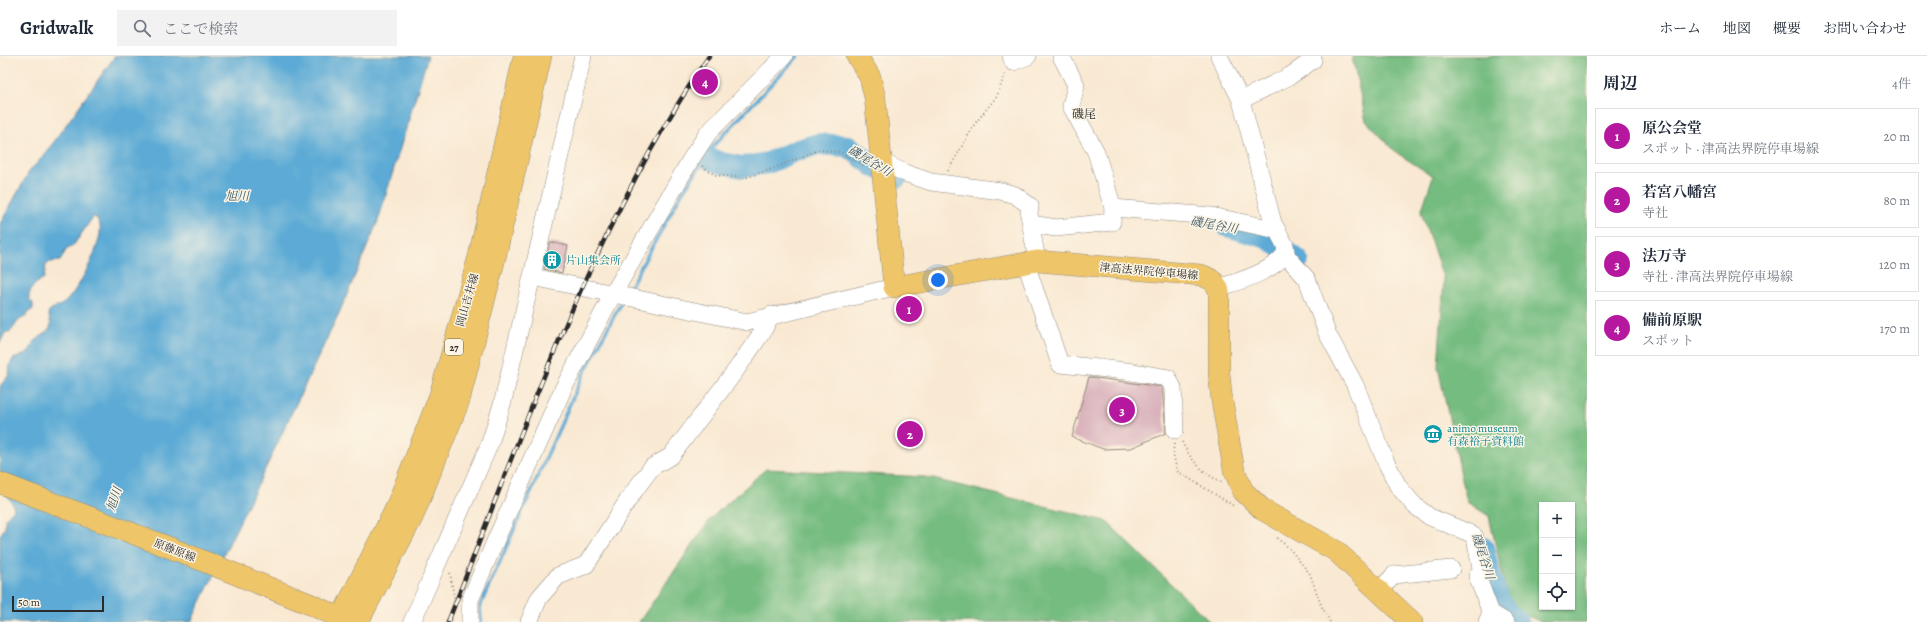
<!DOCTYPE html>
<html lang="ja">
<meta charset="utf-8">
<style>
body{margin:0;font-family:Alegreya,"Noto Serif JP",serif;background:#f2f2f3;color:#1f2937}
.controls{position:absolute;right:12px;bottom:12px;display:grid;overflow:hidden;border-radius:0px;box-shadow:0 1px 3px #0004}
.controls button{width:36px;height:36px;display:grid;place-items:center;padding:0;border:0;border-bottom:1px solid #e0e1e3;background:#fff;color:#1f2937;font:20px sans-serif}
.scale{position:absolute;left:12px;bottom:10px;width:92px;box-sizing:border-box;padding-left:4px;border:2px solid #2b2b2b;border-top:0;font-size:11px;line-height:14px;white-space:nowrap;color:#2b2b2b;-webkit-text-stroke:3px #fcf5e5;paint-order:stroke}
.you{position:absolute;left:938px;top:224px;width:14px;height:14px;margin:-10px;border:3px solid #fff;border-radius:50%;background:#1a73e8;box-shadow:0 0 0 6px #1a73e833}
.badge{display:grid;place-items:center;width:26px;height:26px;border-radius:50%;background:#b5179e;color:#fff;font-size:13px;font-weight:700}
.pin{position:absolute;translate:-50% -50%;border:2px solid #fff;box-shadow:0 1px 4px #0006}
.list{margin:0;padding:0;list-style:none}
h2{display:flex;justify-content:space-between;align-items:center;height:52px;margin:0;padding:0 16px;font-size:17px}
h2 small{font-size:13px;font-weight:400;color:#747a83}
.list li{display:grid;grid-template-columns:26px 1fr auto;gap:12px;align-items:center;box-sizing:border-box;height:56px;margin:0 8px 8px;padding:0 8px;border:1px solid #e0e1e3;border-radius:0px}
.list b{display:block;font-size:15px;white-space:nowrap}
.list p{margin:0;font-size:13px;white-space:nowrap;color:#747a83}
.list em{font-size:13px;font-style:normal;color:#747a83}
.icon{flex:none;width:22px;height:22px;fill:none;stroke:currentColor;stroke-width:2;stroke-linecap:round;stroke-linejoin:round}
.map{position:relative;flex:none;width:1587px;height:566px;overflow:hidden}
header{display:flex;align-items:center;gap:24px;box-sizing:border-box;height:56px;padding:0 20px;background:#fff;border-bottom:1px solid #e0e1e3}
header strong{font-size:19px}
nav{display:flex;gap:22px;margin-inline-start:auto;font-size:14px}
.search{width:280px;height:36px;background:#f2f2f3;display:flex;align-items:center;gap:10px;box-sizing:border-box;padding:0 14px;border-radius:0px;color:#747a83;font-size:15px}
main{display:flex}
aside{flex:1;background:#fff}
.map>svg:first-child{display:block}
</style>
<header>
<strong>Gridwalk</strong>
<div class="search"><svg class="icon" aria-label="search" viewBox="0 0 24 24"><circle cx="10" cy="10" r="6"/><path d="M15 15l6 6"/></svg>ここで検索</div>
<nav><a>ホーム</a><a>地図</a><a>概要</a><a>お問い合わせ</a></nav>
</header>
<main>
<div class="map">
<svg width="1587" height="566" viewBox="0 0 1587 566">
<rect width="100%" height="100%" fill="#fcf5e5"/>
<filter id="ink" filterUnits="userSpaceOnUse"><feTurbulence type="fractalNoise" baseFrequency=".025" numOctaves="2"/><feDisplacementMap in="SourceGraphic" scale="8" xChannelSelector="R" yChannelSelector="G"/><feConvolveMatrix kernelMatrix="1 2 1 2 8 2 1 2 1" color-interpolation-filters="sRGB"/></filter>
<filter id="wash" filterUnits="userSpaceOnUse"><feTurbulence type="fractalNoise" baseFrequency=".012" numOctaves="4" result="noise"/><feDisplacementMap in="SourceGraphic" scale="16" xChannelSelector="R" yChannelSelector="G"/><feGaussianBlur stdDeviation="0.9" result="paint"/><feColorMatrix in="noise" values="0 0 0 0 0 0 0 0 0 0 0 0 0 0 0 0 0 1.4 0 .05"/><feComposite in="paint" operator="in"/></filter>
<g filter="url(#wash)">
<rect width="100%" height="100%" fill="#f9e9d3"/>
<g fill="#74bc80" stroke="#507456" fill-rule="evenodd">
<path d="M1352,0H1587V566H1541L1510,552L1489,460L1467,446L1438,311L1444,224L1421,156L1433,120L1397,97L1366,65ZM1542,449H1572V551H1542Z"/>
<path d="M766,413L925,421L1106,465L1210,566H639L711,462Z"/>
</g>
<path fill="#5caad5" stroke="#446a80" d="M115,0H428L378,165L340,255L261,422L191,566H0V479L5,472V463L14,453L12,447L0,428V330L9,319L10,309L13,303L28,297L34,286L49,274L51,269L48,256C53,250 61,251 66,245C79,233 103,187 100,170C100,167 97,164 96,161H93L73,190L66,194L60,205L50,206L46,209L44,222C36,227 28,233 29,244L33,247V253L27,257V260L19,264L11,275L5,277L0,287V168L29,116L46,97Z"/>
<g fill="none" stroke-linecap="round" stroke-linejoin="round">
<g stroke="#5caad5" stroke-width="3.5">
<path d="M627,236L682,137L714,89L798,0"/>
<path d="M481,566L480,550L582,321L622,245"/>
</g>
<g stroke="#5caad5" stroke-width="22">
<path d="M706,101L721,107L742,111L768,107L795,95L818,88L848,90L875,111L897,121"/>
<path d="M1227,170L1268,182L1298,204"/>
<path d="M1483,492C1490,518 1494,550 1518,566"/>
</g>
</g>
<g id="blocks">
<g fill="#d1a2b2">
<path d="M550,186L568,190L562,217L544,213Z"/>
<path d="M914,242L916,262L903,264L901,243Z"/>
<path d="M1089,321L1162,331L1166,377L1131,392L1103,393L1072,381Z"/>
</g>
</g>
</g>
<g filter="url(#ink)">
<use href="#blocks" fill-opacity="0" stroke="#928a7f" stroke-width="1"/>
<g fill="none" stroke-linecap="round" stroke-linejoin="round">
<defs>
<g id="minor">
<path d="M1011,0L1013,6L1028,0"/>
<path d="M1241,44L1290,20L1313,4V0"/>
<path d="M882,106L905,117L931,126L1001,135L1015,139L1030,150L1029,158L1037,205"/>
<path d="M1113,152L1211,160L1277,174"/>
<path d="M1031,168L1056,172L1112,166L1113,152L1096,96L1071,50L1076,29L1061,0"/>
<path d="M1285,198L1307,223L1327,277L1355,329L1386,406L1398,430L1415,450L1430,461L1469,477L1475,481L1482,518L1477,520L1491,557L1487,566"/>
<path d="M1026,208L1060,308L1126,315L1168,322L1173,332L1175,374"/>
<path d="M533,221L747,266L894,231"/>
<path d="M1218,232C1237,226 1276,215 1286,196L1285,189L1273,167L1241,44L1219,0"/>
<path d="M1379,535L1394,519L1451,513"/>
<path d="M1491,557L1506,566"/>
<path d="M412,566L490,387L503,345L583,0"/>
<path d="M470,566V544L497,481L563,333L613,238L691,103L708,77L784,0"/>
<path d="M529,566L539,542L558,520L586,509L632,438L652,411L671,400L736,314L763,275L771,259"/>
</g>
<g id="major">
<path d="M857,0L870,21L875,42L894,231L1037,205L1201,219C1210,222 1217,226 1219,236V317L1222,345L1234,414L1243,435L1263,454L1336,495L1412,566"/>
<path d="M0,427L176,494L312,549L349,566"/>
<path d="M339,566L396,452L440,339L479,200L524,0"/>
<path d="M358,566L413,460L459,345L495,202L541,0"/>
</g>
</defs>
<use href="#minor" stroke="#928a7f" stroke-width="18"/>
<use href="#major" stroke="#928a7f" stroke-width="22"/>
<g stroke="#928a7f" stroke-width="2" stroke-dasharray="1 3" stroke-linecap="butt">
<path d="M702,110L715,119L744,122L772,113L818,94L840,96L865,110"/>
<path d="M948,115L974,69L997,40L1005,18"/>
<path d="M1182,386C1191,404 1203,418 1222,426"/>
<path d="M1174,388L1173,397L1177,415L1234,450"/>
<path d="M1277,482L1289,492L1310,518L1321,549L1330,566"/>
<path d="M450,517L455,546"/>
</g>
<use href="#minor" stroke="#fff" stroke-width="17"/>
<use href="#major" stroke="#eec569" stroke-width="21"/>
<defs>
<path id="rail" d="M448,566C524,374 591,172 709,0"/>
</defs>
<use href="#rail" stroke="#2b2b2b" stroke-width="4.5"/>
<use href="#rail" stroke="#fcf5e5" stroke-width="3" stroke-dasharray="9" stroke-linecap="butt"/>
</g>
</g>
<defs>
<symbol id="building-disc" viewBox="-11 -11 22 22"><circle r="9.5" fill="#0f9aa8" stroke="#fcf5e5"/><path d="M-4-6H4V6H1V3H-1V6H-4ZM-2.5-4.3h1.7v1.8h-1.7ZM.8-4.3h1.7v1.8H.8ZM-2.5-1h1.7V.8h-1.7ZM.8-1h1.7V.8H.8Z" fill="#fff"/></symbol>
<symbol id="museum-disc" viewBox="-11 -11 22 22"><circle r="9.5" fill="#0f9aa8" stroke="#fcf5e5"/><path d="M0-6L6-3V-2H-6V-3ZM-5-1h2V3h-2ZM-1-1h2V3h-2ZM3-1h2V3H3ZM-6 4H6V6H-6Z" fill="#fff"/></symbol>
</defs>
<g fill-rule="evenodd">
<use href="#building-disc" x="541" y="193" width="22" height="22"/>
<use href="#museum-disc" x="1422" y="367" width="22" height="22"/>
</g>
<g text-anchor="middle" stroke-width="3" stroke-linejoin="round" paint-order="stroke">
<rect fill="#fcf5e5" stroke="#6a6863" stroke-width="1" x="445" y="283" width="18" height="16" rx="3"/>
<g font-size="10" font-weight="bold" fill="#2b2b2b">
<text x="454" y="295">27</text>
</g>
<g font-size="11" fill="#0d838f" stroke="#fcf5e5" text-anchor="start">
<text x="566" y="208">片山集会所</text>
<text x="1447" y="376">animo museum<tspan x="1447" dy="13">有森裕子資料館</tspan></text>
</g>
<g font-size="11" fill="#2b2b2b" stroke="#fcf5e5">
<text transform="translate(1149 215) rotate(5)" y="4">津高法界院停車場線</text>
<text transform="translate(467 244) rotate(-74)" y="4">岡山吉井線</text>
<text transform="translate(175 494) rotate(21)" y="4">原藤原線</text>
</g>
<g font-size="12" fill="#2b2b2b" stroke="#fcf5e5">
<text x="1084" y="62">磯尾</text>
</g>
<g font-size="12" font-style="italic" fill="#3c5766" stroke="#fcf5e5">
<text transform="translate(870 105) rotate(31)" y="4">磯尾谷川</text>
<text x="237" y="144">旭川</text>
<text transform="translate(1214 169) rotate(10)" y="4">磯尾谷川</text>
<text transform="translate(114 443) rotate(-71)" y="4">旭川</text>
<text transform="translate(1483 500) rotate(72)" y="4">磯尾谷川</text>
</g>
</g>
</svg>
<div class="controls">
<button>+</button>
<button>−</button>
<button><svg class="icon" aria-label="locate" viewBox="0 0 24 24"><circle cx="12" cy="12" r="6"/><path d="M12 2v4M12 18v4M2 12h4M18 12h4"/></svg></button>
</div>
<div class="scale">50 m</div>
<div class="you"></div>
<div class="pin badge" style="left:909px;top:253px">1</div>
<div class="pin badge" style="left:910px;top:378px">2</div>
<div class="pin badge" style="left:1122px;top:354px">3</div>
<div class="pin badge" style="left:705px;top:26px">4</div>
</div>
<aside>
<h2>周辺<small>4件</small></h2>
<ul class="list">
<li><span class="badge">1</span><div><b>原公会堂</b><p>スポット · 津高法界院停車場線</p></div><em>20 m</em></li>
<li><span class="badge">2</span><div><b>若宮八幡宮</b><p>寺社</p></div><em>80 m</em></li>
<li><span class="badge">3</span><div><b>法万寺</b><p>寺社 · 津高法界院停車場線</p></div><em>120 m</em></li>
<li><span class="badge">4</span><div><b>備前原駅</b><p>スポット</p></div><em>170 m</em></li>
</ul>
</aside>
</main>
